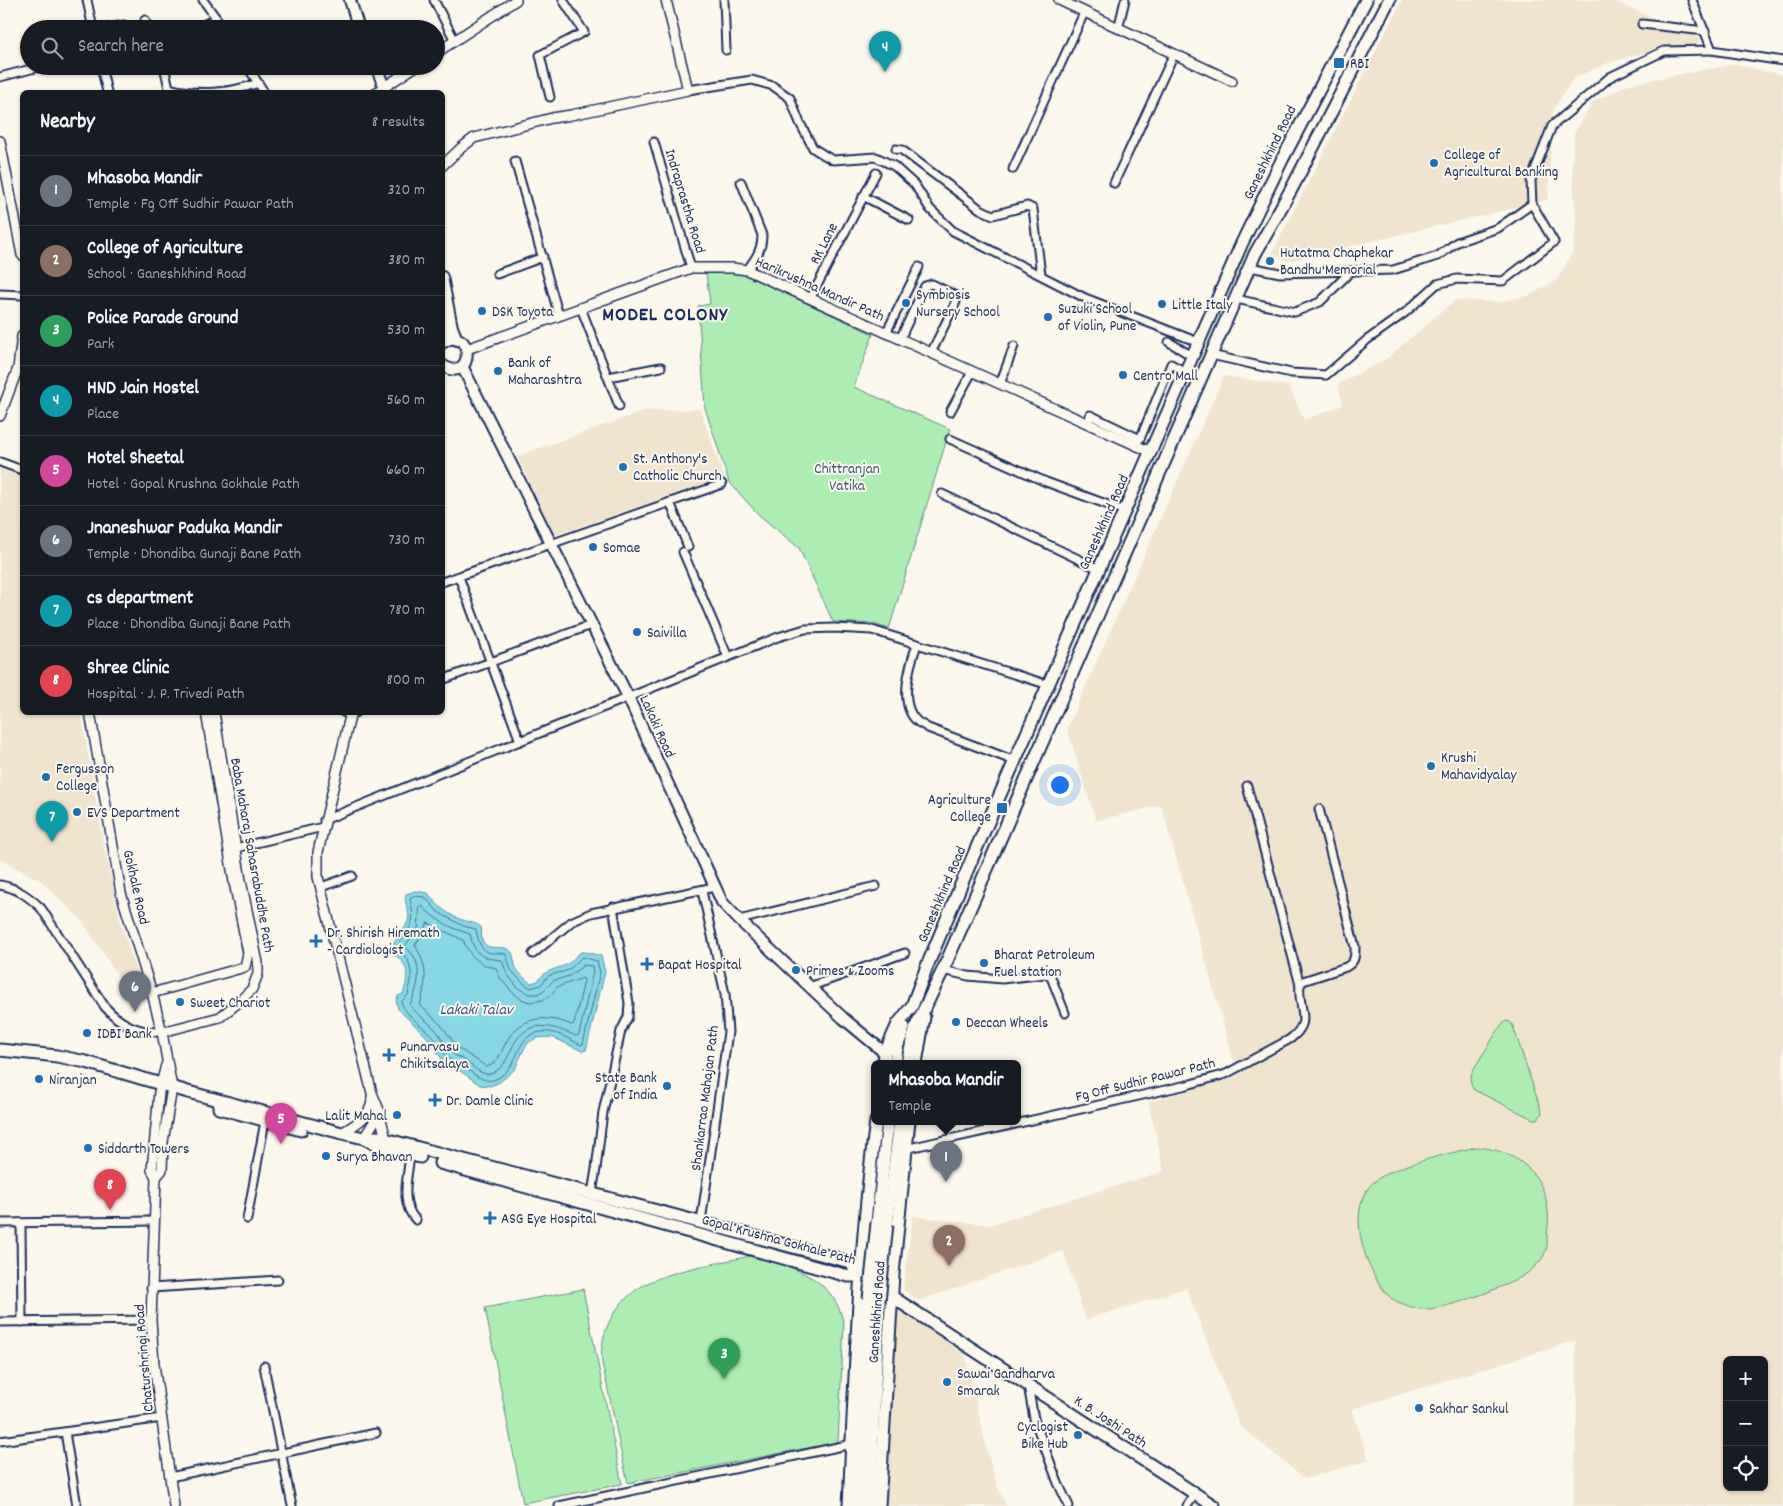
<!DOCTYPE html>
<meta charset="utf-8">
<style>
body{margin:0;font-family:Dekko,sans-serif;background:#242831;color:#f1f3f6}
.controls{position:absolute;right:15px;bottom:15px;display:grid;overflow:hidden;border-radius:8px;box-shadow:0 1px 4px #0004}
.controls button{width:45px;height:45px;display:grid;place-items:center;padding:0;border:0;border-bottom:1px solid #363941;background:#171b24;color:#f1f3f6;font:25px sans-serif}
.you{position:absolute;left:1059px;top:784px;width:18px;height:18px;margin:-12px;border:4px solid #fff;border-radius:50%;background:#1a73e8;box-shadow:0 0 0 8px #1a73e833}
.badge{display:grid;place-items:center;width:32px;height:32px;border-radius:50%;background:#db2777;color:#fff;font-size:16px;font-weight:700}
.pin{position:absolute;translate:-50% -41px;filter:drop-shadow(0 1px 2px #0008)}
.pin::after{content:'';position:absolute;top:26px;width:18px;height:15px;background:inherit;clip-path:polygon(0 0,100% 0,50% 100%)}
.popup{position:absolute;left:871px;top:1060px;width:150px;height:65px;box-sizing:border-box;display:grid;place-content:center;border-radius:8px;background:#171b24;filter:drop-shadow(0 1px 4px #0005);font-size:16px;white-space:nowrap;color:#9ea1a6}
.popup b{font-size:19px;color:#f1f3f6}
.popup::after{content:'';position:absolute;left:50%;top:100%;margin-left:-10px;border:10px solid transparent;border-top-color:#171b24}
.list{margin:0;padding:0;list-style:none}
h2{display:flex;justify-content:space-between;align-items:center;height:65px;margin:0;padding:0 20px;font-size:21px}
h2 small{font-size:16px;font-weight:400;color:#9ea1a6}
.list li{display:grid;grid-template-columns:32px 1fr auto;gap:15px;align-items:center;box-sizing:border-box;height:70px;padding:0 20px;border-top:1px solid #363941}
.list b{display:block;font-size:19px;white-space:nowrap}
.list p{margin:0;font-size:16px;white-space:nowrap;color:#9ea1a6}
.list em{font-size:16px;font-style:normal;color:#9ea1a6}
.icon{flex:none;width:28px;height:28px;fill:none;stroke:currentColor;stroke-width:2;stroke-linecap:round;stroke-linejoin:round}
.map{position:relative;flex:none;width:1783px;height:1506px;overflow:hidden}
.search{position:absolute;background:#171b24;box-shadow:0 1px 4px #0004;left:20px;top:20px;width:425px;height:55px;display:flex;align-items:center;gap:12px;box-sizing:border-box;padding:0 18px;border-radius:28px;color:#9ea1a6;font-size:19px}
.panel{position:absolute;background:#171b24;box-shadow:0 1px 4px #0004;left:20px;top:90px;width:425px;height:625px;border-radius:8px}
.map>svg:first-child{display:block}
</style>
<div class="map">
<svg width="1783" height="1506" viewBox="0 0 1783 1506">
<rect width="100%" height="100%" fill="#fbf7ec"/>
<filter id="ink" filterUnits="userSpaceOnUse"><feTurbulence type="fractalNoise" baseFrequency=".02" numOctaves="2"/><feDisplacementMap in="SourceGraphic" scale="10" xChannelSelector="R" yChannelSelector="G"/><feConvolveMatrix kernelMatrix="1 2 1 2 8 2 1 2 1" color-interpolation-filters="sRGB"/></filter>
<g filter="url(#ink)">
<g fill="#f1e4cf" fill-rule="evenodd">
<path d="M1402,0H1612L1699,38L1698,48L1643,53L1608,63L1573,79L1553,110L1548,200L1288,261L1272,253Z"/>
<path d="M1735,64L1783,75V1506H1573L1577,1409L1575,1341L1352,1409L1369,1460L1305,1479L1240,1426L1186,1288L1086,1320L1063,1251L919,1301L903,1290L913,1216L989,1225L1164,1171L1148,1102L1238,1076L1161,805L1096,821L1067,728L1224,376L1289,386L1304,420L1343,405L1338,384L1386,359L1455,300L1499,302L1528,296L1557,280L1573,251L1576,220L1572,168L1574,134L1593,102L1629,84ZM1727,1360H1764V1487H1727Z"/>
<path d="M700,409L724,477L554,536L517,456L644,411Z"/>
<path d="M0,467L22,475V712L81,713L103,842L120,919L141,987L128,992L83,922L40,880L0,860Z"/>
<path d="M897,1308L965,1354L989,1458L997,1485L1007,1506H886Z"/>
</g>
<g fill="#adecb3" stroke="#648e88">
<path d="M706,273H730L745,275L873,334L854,387L950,429L889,629L874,624L833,622L799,548L759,515L729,482L705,408L698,306L710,304Z"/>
<path d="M1506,1021L1510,1022L1513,1026L1542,1113L1538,1119H1533L1474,1090C1469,1083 1470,1078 1473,1070L1502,1024Z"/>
<path d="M1475,1147C1525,1150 1555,1184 1547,1235C1547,1240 1548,1246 1546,1250C1542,1264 1526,1275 1514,1281C1496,1290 1448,1308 1428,1309C1421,1310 1413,1308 1406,1305C1400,1303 1391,1300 1387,1294C1364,1269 1344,1206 1375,1181C1394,1165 1449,1154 1475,1147Z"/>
<path d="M755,1255C796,1270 833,1276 844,1324L838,1442L628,1483C622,1458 617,1433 612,1408C609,1393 605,1378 602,1363C598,1328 620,1295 652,1281C681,1268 724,1262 755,1255Z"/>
<path d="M583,1289L622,1484L523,1503L485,1308Z"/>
</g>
<path fill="#87d7e4" stroke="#5c94ae" d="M415,891L428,893C437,906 450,917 466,921C472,923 476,923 481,927C482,931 481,935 482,939C487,955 505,941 512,953C514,957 514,961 515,965C517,972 525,979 531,983L538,981C546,968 558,970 569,963C573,960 577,954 581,952C585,951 596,955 601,956L605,972L586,1050L582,1051L552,1037L537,1038L529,1042L524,1049L515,1069L506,1077L500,1082L490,1086L480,1085L456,1068L444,1062L427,1037L398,1009L396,1001L398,996L403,994C409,976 410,963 391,953C392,940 404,933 408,921C411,911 403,903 406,894Z"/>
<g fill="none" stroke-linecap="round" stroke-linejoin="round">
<g stroke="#467294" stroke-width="1">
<path d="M415,896L425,897L438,912L463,926L476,929C478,940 480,953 494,953C499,953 502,953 506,954L511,970L523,983L531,988L541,985L546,978L550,975L566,971L573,966L582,957L597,961L600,972L583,1044L581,1045C569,1039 555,1030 541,1032C519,1035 520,1054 510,1067C491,1091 480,1078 461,1065C457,1063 451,1061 448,1058C442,1053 439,1045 435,1039C425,1027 406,1017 401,1002L408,995L412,976L408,959L397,948C409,924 417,929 410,899L411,897Z"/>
<path d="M420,907H423C435,920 453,929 470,934C475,956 481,958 502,960L507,974L518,988L530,994H537L543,991L553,981L569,976L584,965L592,966L593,972L579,1035L576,1036C553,1026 527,1017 513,1046C508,1056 505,1067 493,1073C482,1078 472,1065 463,1059C460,1057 456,1056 453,1054C445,1048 442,1036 435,1029C427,1021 416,1014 410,1005C417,990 423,971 413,955C411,952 407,949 405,946L418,928Z"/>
<path d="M428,923L463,940C469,956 479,965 496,968L500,978L512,992L521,999L529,1002L543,1000L551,995L557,987L583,978L584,981L574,1024L571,1025C548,1015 523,1015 508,1039C501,1049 501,1062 487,1067L458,1048L441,1025L420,1005C427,979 428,968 415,945L423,934Z"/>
</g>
<defs>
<g id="minor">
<path d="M87,0L93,29"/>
<path d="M203,0L224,29"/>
<path d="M434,0L455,41"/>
<path d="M724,0L726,50"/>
<path d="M1692,0L1712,50L1783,61"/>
<path d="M145,20L149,29"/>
<path d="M1642,24L1705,31"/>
<path d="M104,29L124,25"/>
<path d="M196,29L216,18"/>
<path d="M1118,29L1125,0"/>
<path d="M68,66L101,67"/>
<path d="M101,66L107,92"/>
<path d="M164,66L169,88C198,96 231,93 258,83"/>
<path d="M247,66L264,92"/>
<path d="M0,77L43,66"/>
<path d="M688,90L752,80L773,86L790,98L800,123L813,148L824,155L833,160L876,157L894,166L915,185L930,209L953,231L1085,298L1198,342"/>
<path d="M550,97L540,55L584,32L563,0"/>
<path d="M654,142L691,268"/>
<path d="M896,149L902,150L980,209L993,215L1027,206L1033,209L1041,275"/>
<path d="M515,161L559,316"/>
<path d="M1013,169L1084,13"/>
<path d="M741,182L762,235C762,250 756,258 747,270"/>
<path d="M1114,183L1174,54"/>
<path d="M863,196L909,220"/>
<path d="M1250,267L1280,273L1393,270L1438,256L1457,242L1498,228L1532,204L1531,180L1552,126L1610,77L1664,51L1712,50"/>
<path d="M497,274L543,257"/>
<path d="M0,294L22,295"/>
<path d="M810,299L876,173"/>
<path d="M1236,299L1295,312L1320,302L1350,272"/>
<path d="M581,308L619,406"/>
<path d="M886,333L919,267"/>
<path d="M900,339L925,286L932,284L954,295L956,302L931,353"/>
<path d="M1169,342L1192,356"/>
<path d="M1211,355L1291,373L1326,375L1367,340L1406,312L1437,284L1457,279L1503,281L1554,242L1532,204"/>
<path d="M608,377L661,367"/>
<path d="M1000,384L1014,346"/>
<path d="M950,412L972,372"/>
<path d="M1088,424L1090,415L1140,439L1171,364L1186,372"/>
<path d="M950,439L1046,482L1125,511"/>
<path d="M0,462L22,470"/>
<path d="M942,494L1099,569"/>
<path d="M670,502L688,547"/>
<path d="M683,552L728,657"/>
<path d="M459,577L520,741"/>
<path d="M442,582L722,484"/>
<path d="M917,644C910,665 897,705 918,722C921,724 925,726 928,728L1015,761"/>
<path d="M442,680L591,625"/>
<path d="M343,712L350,715L356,712"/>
<path d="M1247,786L1300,985"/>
<path d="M324,820L778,637L805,629L834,628L872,630L1049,685"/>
<path d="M231,849L323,827"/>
<path d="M0,885C17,888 28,896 41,908L105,1007C120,1024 139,1033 162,1032"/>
<path d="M321,887L352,876"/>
<path d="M739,920L876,886"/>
<path d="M533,954L571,922L591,913L714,887"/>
<path d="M943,970L968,976L1002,979L1046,974L1051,977L1065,1013"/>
<path d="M809,987L905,953"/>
<path d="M905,1149L1187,1085L1226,1074L1290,1039C1314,1021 1297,1009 1300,985L1303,981L1346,967C1355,962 1355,957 1355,947L1319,809"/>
<path d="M410,1155C408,1177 399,1203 416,1220"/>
<path d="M592,1193L596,1169L603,1112L621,1031L628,1017L629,1003L613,907"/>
<path d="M247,1219L265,1121"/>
<path d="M701,1222L728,1032L725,994L702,891"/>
<path d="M0,1223L153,1221"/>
<path d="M21,1223L22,1322"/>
<path d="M151,1288L278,1280"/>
<path d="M0,1322L151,1320"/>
<path d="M264,1366L292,1506"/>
<path d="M1028,1385L1034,1419L1058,1483L1069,1506"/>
<path d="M65,1432L77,1506"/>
<path d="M0,1441L162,1418"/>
<path d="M170,1477L376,1433"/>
<path d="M559,1506L852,1444"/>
<path d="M1187,1506L1195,1494"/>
</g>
<g id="tertiary">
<path d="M1059,0L1232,81"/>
<path d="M436,53L516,0"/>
<path d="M377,92L416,66"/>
<path d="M0,141L22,255"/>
<path d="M442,166L461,148L474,138L552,118L571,115L688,90L666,0"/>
<path d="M467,349L691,268H732L747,270L1151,452"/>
<path d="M0,416L18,368L22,336"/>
<path d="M90,712L121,893L152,993L162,1032L172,1088L163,1142L162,1170L156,1177"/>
<path d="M351,712L318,852V877L372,1093L379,1110L374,1122L364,1138"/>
<path d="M152,993L245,967L248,953L234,882L206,712"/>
<path d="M162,1032L220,1017L239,1002L252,989L258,974V963L241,881L214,712"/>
<path d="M166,1065L159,1092L152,1170L156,1177L151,1320L154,1364L174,1506"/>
<path d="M379,1110L386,1140V1144"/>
<path d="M342,1133C357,1123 373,1116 372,1096"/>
</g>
<g id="secondary">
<path d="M350,0L359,29"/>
<path d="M376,66L386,92"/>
<path d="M442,277L452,327L457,340"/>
<path d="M442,314L445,341"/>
<path d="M442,343C475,321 475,387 442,365"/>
<path d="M462,366L628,697L722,902L739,920L843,1018L885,1053"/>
</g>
<g id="primary">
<path d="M0,1050L57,1056L86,1062L188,1092L342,1133L364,1138L377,1137L850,1262L860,1276L1214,1506"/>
<path d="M884,1063L885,1053L898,1024L912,1006L927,966L974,854L1242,243L1282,160L1366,0"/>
<path d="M895,1063L897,1048L904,1027"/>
<path d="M907,1063L916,1026L943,970L1255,254L1292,188L1389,0"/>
<path d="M916,1063L924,1017"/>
<path d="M219,1108L301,1130"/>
<path d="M364,1138L384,1149L420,1157"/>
<path d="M440,1163L848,1276H860"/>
<path d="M877,1223L888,1121"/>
<path d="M887,1224L900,1121"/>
<path d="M849,1506C855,1377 859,1249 876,1121"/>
<path d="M859,1506L869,1299"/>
<path d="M869,1506L879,1302"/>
<path d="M879,1506L893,1274L909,1121"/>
</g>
</defs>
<use href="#minor" stroke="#1b2f5e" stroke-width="11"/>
<use href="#tertiary" stroke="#1b2f5e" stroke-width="12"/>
<use href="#secondary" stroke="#1b2f5e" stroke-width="14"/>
<use href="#primary" stroke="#1b2f5e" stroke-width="15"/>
<use href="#minor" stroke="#fbf7ec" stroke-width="7"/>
<use href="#tertiary" stroke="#fbf7ec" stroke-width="9"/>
<use href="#secondary" stroke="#fbf7ec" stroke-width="10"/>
<use href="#primary" stroke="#fbf7ec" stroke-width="11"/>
<defs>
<g id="primary-bridge">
<path d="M869,1299L877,1223"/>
<path d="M879,1302L887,1224"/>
</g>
</defs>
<use href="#primary-bridge" stroke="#1b2f5e" stroke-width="15" stroke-linecap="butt"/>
<use href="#primary-bridge" stroke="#fbf7ec" stroke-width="11"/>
</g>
</g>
<g fill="#1f6fb2" stroke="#fbf7ec" stroke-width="2">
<rect x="1333" y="57" width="12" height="12" rx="2.5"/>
<circle cx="1434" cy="163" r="5"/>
<circle cx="1270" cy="261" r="5"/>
<circle cx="906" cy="303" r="5"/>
<circle cx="1162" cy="304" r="5"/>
<circle cx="482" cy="311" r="5"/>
<circle cx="1048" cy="317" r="5"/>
<circle cx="498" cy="371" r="5"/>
<circle cx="1123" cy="375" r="5"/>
<circle cx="623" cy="467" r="5"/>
<circle cx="593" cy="547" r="5"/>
<circle cx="637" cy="632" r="5"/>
<circle cx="1431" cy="766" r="5"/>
<circle cx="46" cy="777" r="5"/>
<rect x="996" y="802" width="12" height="12" rx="2.5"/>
<circle cx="77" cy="812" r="5"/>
<path d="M313.5 933.5h5v5h5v5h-5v5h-5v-5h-5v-5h5z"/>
<circle cx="984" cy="963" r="5"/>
<path d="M644.5 956.5h5v5h5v5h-5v5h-5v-5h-5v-5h5z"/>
<circle cx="796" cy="970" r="5"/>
<circle cx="180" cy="1002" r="5"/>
<circle cx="956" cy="1022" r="5"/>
<circle cx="87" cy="1033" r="5"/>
<path d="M386.5 1047.5h5v5h5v5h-5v5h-5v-5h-5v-5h5z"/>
<circle cx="39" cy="1079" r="5"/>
<circle cx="667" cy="1086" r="5"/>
<path d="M432.5 1092.5h5v5h5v5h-5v5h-5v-5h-5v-5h5z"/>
<circle cx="397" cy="1115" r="5"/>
<circle cx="88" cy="1148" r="5"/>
<circle cx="326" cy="1156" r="5"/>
<path d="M487.5 1210.5h5v5h5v5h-5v5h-5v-5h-5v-5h5z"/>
<circle cx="947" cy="1382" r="5"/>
<circle cx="1419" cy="1408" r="5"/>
<circle cx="1078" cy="1435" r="5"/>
</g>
<g text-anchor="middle" stroke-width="4" stroke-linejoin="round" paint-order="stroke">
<g font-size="15" fill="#1b2f5e" stroke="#fbf7ec" text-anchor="start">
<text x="1350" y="68">RBI</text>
<text x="1444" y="159">College of<tspan x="1444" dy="17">Agricultural Banking</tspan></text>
<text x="1280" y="257">Hutatma Chaphekar<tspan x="1280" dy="17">Bandhu Memorial</tspan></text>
<text x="916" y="299">Symbiosis<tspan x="916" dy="17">Nursery School</tspan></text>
<text x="1172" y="309">Little Italy</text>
<text x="1058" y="313">Suzuki School<tspan x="1058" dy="17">of Violin, Pune</tspan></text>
<text x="492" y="316">DSK Toyota</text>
<text x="508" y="367">Bank of<tspan x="508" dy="17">Maharashtra</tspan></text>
<text x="1133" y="380">Centro Mall</text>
<text x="633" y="463">St. Anthony's<tspan x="633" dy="17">Catholic Church</tspan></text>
<text x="603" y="552">Somae</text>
<text x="647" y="637">Saivilla</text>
<text x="1441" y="762">Krushi<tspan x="1441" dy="17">Mahavidyalay</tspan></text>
<text x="56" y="773">Fergusson<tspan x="56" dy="17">College</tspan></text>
<text x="991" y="804" text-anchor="end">Agriculture<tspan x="991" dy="17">College</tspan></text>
<text x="87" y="817">EVS Department</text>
<text x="327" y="937">Dr. Shirish Hiremath<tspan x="327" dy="17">- Cardiologist</tspan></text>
<text x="994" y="959">Bharat Petroleum<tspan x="994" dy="17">Fuel station</tspan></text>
<text x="658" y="969">Bapat Hospital</text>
<text x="806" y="975">Primes &amp; Zooms</text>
<text x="190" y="1007">Sweet Chariot</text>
<text x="966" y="1027">Deccan Wheels</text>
<text x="97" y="1038">IDBI Bank</text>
<text x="400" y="1051">Punarvasu<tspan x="400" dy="17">Chikitsalaya</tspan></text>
<text x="657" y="1082" text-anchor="end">State Bank<tspan x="657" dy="17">of India</tspan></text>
<text x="49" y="1084">Niranjan</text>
<text x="446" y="1105">Dr. Damle Clinic</text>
<text x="387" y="1120" text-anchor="end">Lalit Mahal</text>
<text x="98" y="1153">Siddarth Towers</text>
<text x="336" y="1161">Surya Bhavan</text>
<text x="501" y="1223">ASG Eye Hospital</text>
<text x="957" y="1378">Sawai Gandharva<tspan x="957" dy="17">Smarak</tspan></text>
<text x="1429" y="1413">Sakhar Sankul</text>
<text x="1068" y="1431" text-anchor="end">Cyclogist<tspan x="1068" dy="17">Bike Hub</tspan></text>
</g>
<g font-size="15" fill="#1b2f5e" stroke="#fbf7ec">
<text transform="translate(1269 152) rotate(-64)" y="5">Ganeshkhind Road</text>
<text transform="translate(686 201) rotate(73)" y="5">Indraprastha Road</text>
<text transform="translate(823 243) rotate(-63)" y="5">RK Lane</text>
<text transform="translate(820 288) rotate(24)" y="5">Harikrushna Mandir Path</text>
<text transform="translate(1103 522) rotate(-66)" y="5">Ganeshkhind Road</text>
<text transform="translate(658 726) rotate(66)" y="5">Lakaki Road</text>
<text transform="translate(253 855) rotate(80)" y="5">Baba Maharaj Sahasrabuddhe Path</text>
<text transform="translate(137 887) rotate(77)" y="5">Gokhale Road</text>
<text transform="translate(941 894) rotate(-67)" y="5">Ganeshkhind Road</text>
<text transform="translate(1145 1079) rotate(-14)" y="5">Fg Off Sudhir Pawar Path</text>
<text transform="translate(704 1098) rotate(-83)" y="5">Shankarrao Mahajan Path</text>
<text transform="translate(779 1239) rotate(15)" y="5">Gopal Krushna Gokhale Path</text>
<text transform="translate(876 1312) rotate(-86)" y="5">Ganeshkhind Road</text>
<text transform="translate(143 1358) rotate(-95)" y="5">Chaturshringi Road</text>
<text transform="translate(1111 1421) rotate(33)" y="5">K. B. Joshi Path</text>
</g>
<g font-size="15" fill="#38556f" stroke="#fbf7ec">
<text x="847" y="473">Chittranjan<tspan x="847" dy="17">Vatika</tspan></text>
</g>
<g font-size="16" font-style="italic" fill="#365980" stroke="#fbf7ec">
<text x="476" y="1014">Lakaki Talav</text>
</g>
<g font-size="20" font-weight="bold" letter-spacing="1" fill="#1b2f5e" stroke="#fbf7ec">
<text x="665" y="320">MODEL COLONY</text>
</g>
</g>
</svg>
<div class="controls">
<button>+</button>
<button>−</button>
<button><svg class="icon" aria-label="locate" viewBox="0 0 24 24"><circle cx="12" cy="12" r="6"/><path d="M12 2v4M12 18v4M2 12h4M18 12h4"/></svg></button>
</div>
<div class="you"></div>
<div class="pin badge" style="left:946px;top:1182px;background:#6b7280">1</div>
<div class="popup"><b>Mhasoba Mandir</b>Temple</div>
<div class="pin badge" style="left:949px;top:1266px;background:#8d6e63">2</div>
<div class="pin badge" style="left:724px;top:1379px;background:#2e9e5b">3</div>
<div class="pin badge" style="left:885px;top:72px;background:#0f9aa8">4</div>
<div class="pin badge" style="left:281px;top:1144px;background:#d1479c">5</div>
<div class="pin badge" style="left:135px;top:1012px;background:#6b7280">6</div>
<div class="pin badge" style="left:52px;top:842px;background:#0f9aa8">7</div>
<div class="pin badge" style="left:110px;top:1210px;background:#e0444e">8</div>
<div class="search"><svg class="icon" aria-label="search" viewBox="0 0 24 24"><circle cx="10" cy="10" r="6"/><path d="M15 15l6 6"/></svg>Search here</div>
<section class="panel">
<h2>Nearby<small>8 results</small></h2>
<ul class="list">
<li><span class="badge" style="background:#6b7280">1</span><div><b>Mhasoba Mandir</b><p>Temple · Fg Off Sudhir Pawar Path</p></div><em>320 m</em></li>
<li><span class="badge" style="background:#8d6e63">2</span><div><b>College of Agriculture</b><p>School · Ganeshkhind Road</p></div><em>380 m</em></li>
<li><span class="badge" style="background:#2e9e5b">3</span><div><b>Police Parade Ground</b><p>Park</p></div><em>530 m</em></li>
<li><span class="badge" style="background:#0f9aa8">4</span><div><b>HND Jain Hostel</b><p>Place</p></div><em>560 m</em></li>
<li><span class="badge" style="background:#d1479c">5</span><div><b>Hotel Sheetal</b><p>Hotel · Gopal Krushna Gokhale Path</p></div><em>660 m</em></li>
<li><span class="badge" style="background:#6b7280">6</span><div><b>Jnaneshwar Paduka Mandir</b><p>Temple · Dhondiba Gunaji Bane Path</p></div><em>730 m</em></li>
<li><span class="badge" style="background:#0f9aa8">7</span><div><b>cs department</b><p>Place · Dhondiba Gunaji Bane Path</p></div><em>780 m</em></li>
<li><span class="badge" style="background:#e0444e">8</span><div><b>Shree Clinic</b><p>Hospital · J. P. Trivedi Path</p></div><em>800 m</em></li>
</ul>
</section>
</div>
